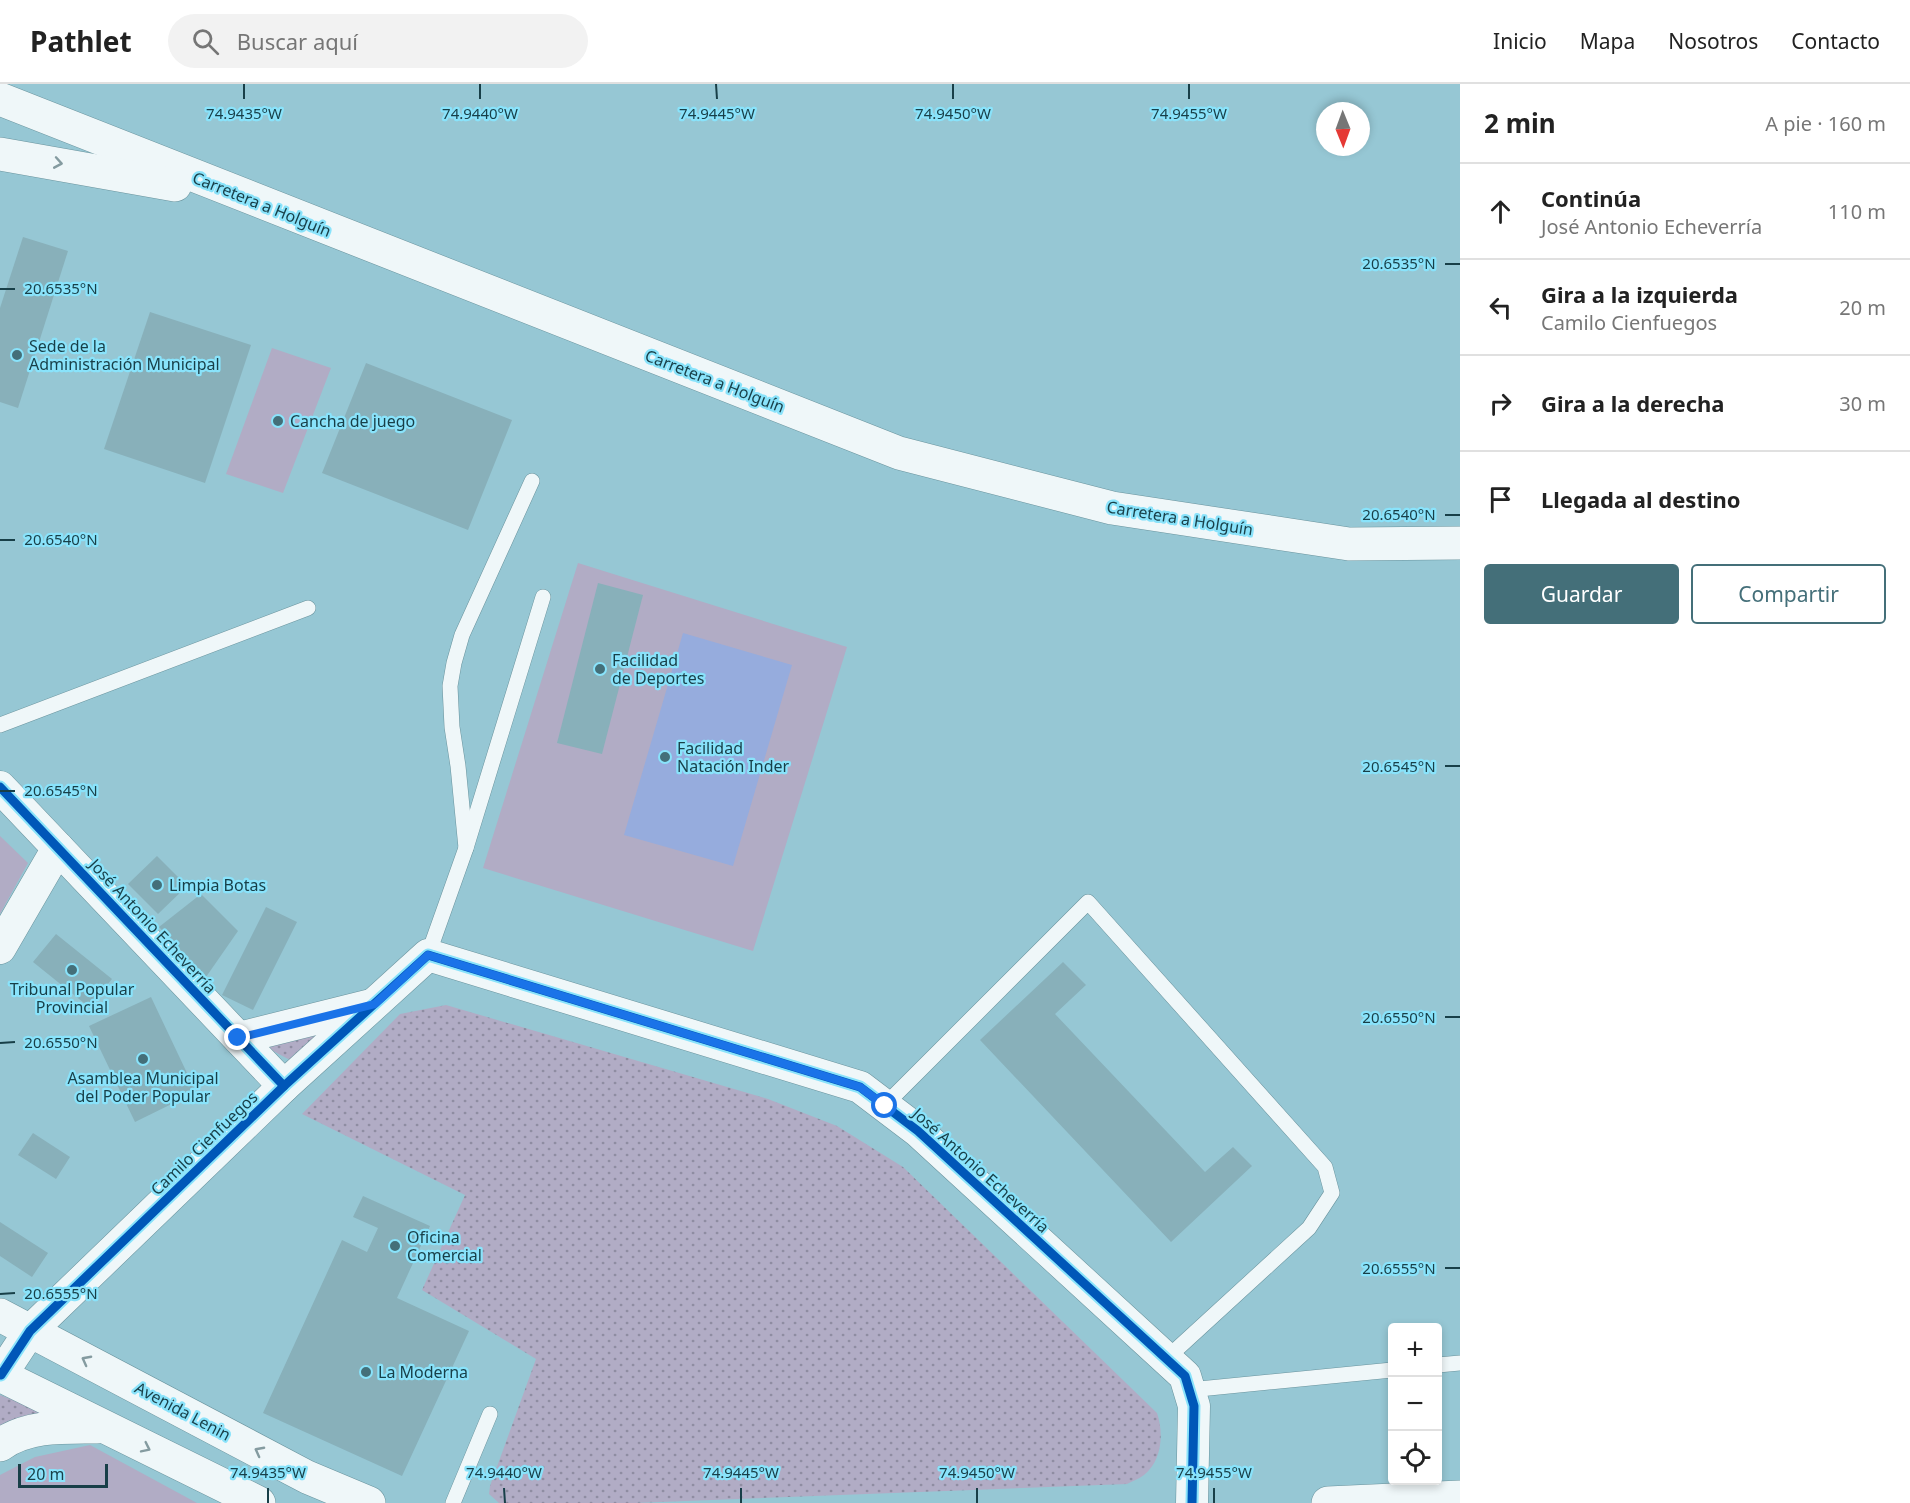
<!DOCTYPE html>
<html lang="es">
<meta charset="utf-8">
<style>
body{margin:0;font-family:"Noto Sans",sans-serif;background:#f2f2f2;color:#222}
.controls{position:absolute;right:18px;bottom:18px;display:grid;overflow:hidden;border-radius:6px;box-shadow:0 3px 9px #0003}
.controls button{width:54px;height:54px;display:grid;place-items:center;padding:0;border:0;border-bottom:2px solid #e0e0e0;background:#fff;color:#222;font:30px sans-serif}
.compass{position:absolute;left:1316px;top:18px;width:54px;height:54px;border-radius:50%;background:#fff;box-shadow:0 3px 9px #0003;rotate:179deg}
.scale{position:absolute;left:18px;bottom:15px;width:90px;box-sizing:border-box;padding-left:6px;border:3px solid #183f48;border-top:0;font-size:16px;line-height:21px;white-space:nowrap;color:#183f48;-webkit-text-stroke:4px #89e3fb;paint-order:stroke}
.stop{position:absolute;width:18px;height:18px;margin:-14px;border:4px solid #1a73e8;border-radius:50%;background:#fff}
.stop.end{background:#1a73e8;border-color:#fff;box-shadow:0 2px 6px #0008}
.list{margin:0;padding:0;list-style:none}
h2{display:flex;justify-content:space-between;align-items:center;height:78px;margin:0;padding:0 24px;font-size:26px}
h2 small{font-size:20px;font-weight:400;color:#767676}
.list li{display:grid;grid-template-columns:39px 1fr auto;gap:18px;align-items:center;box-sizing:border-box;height:96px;padding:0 24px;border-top:2px solid #e0e0e0}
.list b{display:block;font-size:22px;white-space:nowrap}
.list p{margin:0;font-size:20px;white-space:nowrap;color:#767676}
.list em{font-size:20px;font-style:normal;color:#767676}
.actions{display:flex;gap:12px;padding:18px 24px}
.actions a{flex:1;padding:14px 0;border:2px solid #446f79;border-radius:6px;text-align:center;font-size:21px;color:#446f79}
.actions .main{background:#446f79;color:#fff}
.icon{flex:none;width:33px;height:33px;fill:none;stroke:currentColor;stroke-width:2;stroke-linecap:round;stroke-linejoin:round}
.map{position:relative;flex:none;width:1460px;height:1419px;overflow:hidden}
header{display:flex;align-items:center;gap:36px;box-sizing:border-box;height:84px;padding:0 30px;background:#fff;border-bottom:2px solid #e0e0e0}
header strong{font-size:28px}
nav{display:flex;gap:33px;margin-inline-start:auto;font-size:21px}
.search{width:420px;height:54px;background:#f2f2f2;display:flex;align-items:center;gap:15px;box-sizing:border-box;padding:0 21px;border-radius:33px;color:#767676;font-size:22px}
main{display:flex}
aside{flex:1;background:#fff}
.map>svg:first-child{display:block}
</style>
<header>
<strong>Pathlet</strong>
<div class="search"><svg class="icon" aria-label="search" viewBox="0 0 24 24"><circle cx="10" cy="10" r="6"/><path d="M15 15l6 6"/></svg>Buscar aquí</div>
<nav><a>Inicio</a><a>Mapa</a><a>Nosotros</a><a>Contacto</a></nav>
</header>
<main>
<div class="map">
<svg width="1460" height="1419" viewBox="0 0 1460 1419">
<defs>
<pattern id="grass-dots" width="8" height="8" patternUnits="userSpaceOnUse" patternTransform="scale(1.5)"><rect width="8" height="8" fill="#b1acc5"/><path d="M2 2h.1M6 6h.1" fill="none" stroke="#8f8da2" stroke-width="1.8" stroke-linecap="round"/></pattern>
</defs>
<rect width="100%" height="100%" fill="#96c7d4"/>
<g fill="url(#grass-dots)">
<path d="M446,921L768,1015L837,1042L903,1083L1157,1329C1164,1349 1162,1377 1144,1391C1139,1395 1132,1397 1127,1400L635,1419H499L489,1410L490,1402L536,1275L422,1206L465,1111L302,1030L400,930Z"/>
<path d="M321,948L290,976L258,959Z"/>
<path d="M0,1311L49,1329L0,1350Z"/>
</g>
<g fill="#b1acc5">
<path d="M272,264L331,284L283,409L226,390Z"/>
<path d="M578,479L847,563L753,867L483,784Z"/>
<path d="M0,752L28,779L0,830Z"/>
<path d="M90,1361L197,1419H0V1391L35,1373Z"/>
</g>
<path fill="#96acdd" d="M683,549L792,581L733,782L624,751Z"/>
<g fill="#88b0ba">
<path d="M23,153L68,167L18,324L0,318V224Z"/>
<path d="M150,228L251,261L205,399L104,365Z"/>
<path d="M366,279L512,336L468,446L322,389Z"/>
<path d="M598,499L643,511L602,670L557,659Z"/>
<path d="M157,772L187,802L158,830L128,800Z"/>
<path d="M201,810L238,847L206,893L159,843Z"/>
<path d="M266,823L297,838L253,926L222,911Z"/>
<path d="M56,850L112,895L89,923L33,878Z"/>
<path d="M1063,878L1086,901L1055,930L1205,1088L1233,1063L1252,1082L1171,1158L980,956Z"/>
<path d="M151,913L196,1008L135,1038L89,942Z"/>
<path d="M33,1049L70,1073L56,1095L18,1071Z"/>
<path d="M363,1112L430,1142L397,1214L469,1247L402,1392L263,1329L342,1156L367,1168L378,1144L353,1133Z"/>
<path d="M0,1138L48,1169L32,1193L0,1172Z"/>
</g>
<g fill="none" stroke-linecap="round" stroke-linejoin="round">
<defs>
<g id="lane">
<path d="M0,641L308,524"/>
<path d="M466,764L458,682L452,643L450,602L454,579L462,551L532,397"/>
<path d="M428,871L466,764L543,513"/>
<path d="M884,1022L1088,818L1325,1083L1332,1109L1309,1144L1166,1275"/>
<path d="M1438,1281L1460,1279"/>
<path d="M1189,1306L1392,1286"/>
<path d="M453,1419L490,1330"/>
</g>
<g id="street">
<path d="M0,703L284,1002"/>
<path d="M0,864L58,764"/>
<path d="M239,954L371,921"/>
<path d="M1,1291L30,1247L284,1002L428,871L860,1003L918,1047L1185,1292L1194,1322L1192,1419"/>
</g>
<g id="secondary">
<path d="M0,1231L307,1393L369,1419"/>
<path d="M0,1291L259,1419"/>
<path d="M0,1361C28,1341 64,1343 97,1343"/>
<path d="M1328,1419L1460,1413"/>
</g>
<g id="primary">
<path d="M0,15L899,369L1112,424L1349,460L1460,459"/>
<path d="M0,70L175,101"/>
</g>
</defs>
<use href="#lane" stroke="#69939d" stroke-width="16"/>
<use href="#street" stroke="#69939d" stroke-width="33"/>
<use href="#secondary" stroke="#69939d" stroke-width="34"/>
<use href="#primary" stroke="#69939d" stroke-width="34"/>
<use href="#lane" stroke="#eff7f9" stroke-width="15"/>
<use href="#street" stroke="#eff7f9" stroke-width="32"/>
<use href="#secondary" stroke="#eff7f9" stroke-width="33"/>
<use href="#primary" stroke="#eff7f9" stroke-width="33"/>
<defs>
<g id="cycleway">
<path d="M0,703L284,1002"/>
<path d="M1,1291L30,1247L284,1002L428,871L860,1003L918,1047L1185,1292L1194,1322L1192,1419"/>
</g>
</defs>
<use href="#cycleway" stroke="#89e3fb" stroke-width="13"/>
<use href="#cycleway" stroke="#0057b8" stroke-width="9"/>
</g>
<defs><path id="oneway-chevron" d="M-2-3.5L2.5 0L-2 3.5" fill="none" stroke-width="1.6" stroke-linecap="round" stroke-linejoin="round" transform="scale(1.5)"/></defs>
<g stroke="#849ba0">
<use href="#oneway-chevron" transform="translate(58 79) rotate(10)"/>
<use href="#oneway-chevron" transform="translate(86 1276) rotate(-152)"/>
<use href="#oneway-chevron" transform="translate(146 1364) rotate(26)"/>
<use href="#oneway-chevron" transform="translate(259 1367) rotate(-152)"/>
</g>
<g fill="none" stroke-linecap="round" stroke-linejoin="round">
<path stroke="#1a73e8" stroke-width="8" d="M238,954L375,920L428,871L860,1003L885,1022"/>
</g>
<path fill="none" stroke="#183f48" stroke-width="2" d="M244,0V15M480,0V15M716,0L717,15M953,0V15M1189,0V15M1445,180H1460M0,205H15M1445,431H1460M0,456H15M1445,682H1460M0,707H15M1445,933H1460M0,959L15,958M1445,1184H1460M0,1210L15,1209M268,1404V1419M504,1404L505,1419M741,1404V1419M977,1404V1419M1214,1404V1419"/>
<g fill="#446f79" stroke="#89e3fb" stroke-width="2">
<circle cx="17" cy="271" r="6"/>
<circle cx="278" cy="337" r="6"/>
<circle cx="600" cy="585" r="6"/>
<circle cx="665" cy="673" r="6"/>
<circle cx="157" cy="801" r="6"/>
<circle cx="72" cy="886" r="6"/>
<circle cx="143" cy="975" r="6"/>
<circle cx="395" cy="1162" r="6"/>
<circle cx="366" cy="1288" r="6"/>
</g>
<g text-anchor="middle" stroke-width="4.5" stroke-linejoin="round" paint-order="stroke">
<g font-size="16" fill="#183f48" stroke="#89e3fb">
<text transform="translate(262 120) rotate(22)" y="6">Carretera a Holguín</text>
<text transform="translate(715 297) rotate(21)" y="6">Carretera a Holguín</text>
<text transform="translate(1180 434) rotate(9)" y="6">Carretera a Holguín</text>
<text transform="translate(153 842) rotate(47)" y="6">José Antonio Echeverría</text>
<text transform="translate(204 1059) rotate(-44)" y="6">Camilo Cienfuegos</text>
<text transform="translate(981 1086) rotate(42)" y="6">José Antonio Echeverría</text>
<text transform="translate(183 1327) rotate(28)" y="6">Avenida Lenin</text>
</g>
<g font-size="16" fill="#183f48" stroke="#89e3fb" text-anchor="start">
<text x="29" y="268">Sede de la<tspan x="29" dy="18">Administración Municipal</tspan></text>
<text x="290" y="343">Cancha de juego</text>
<text x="612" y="582">Facilidad<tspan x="612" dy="18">de Deportes</tspan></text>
<text x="677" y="670">Facilidad<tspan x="677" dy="18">Natación Inder</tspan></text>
<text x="169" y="807">Limpia Botas</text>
<text x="72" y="911" text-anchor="middle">Tribunal Popular<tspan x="72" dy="18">Provincial</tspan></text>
<text x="143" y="1000" text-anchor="middle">Asamblea Municipal<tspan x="143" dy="18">del Poder Popular</tspan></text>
<text x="407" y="1159">Oficina<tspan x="407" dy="18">Comercial</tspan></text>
<text x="378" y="1294">La Moderna</text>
</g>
</g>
<g font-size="15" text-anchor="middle" fill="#183f48" stroke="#89e3fb" stroke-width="4.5" stroke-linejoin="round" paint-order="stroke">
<text x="244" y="35">74.9435°W</text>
<text x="480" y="35">74.9440°W</text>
<text x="717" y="35">74.9445°W</text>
<text x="953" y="35">74.9450°W</text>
<text x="1189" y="35">74.9455°W</text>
<text x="1399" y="185">20.6535°N</text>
<text x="61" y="210">20.6535°N</text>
<text x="1399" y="436">20.6540°N</text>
<text x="61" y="461">20.6540°N</text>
<text x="1399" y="688">20.6545°N</text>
<text x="61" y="712">20.6545°N</text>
<text x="1399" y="939">20.6550°N</text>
<text x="61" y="964">20.6550°N</text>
<text x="1399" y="1190">20.6555°N</text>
<text x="61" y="1215">20.6555°N</text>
<text x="268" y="1394">74.9435°W</text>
<text x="504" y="1394">74.9440°W</text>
<text x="741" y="1394">74.9445°W</text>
<text x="977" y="1394">74.9450°W</text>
<text x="1214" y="1394">74.9455°W</text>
</g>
</svg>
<div class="controls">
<button>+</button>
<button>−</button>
<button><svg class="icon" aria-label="locate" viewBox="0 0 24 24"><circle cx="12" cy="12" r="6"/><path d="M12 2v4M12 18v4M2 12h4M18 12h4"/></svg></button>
</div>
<svg class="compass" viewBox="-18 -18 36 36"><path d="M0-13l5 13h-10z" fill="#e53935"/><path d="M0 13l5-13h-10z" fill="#767676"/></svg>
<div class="scale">20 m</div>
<div class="stop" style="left:885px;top:1022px"></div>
<div class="stop end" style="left:238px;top:954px"></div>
</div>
<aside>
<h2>2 min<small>A pie · 160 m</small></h2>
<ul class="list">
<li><svg class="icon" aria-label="ahead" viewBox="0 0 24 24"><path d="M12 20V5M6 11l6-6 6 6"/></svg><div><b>Continúa</b><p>José Antonio Echeverría</p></div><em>110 m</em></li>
<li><svg class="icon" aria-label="left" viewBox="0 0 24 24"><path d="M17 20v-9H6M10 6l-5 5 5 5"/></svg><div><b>Gira a la izquierda</b><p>Camilo Cienfuegos</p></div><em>20 m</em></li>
<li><svg class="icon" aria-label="right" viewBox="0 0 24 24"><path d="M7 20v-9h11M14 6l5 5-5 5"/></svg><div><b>Gira a la derecha</b></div><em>30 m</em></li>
<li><svg class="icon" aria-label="arrive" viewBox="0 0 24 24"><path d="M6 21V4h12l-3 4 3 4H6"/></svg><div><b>Llegada al destino</b></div></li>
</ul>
<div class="actions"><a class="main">Guardar</a><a>Compartir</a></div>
</aside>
</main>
